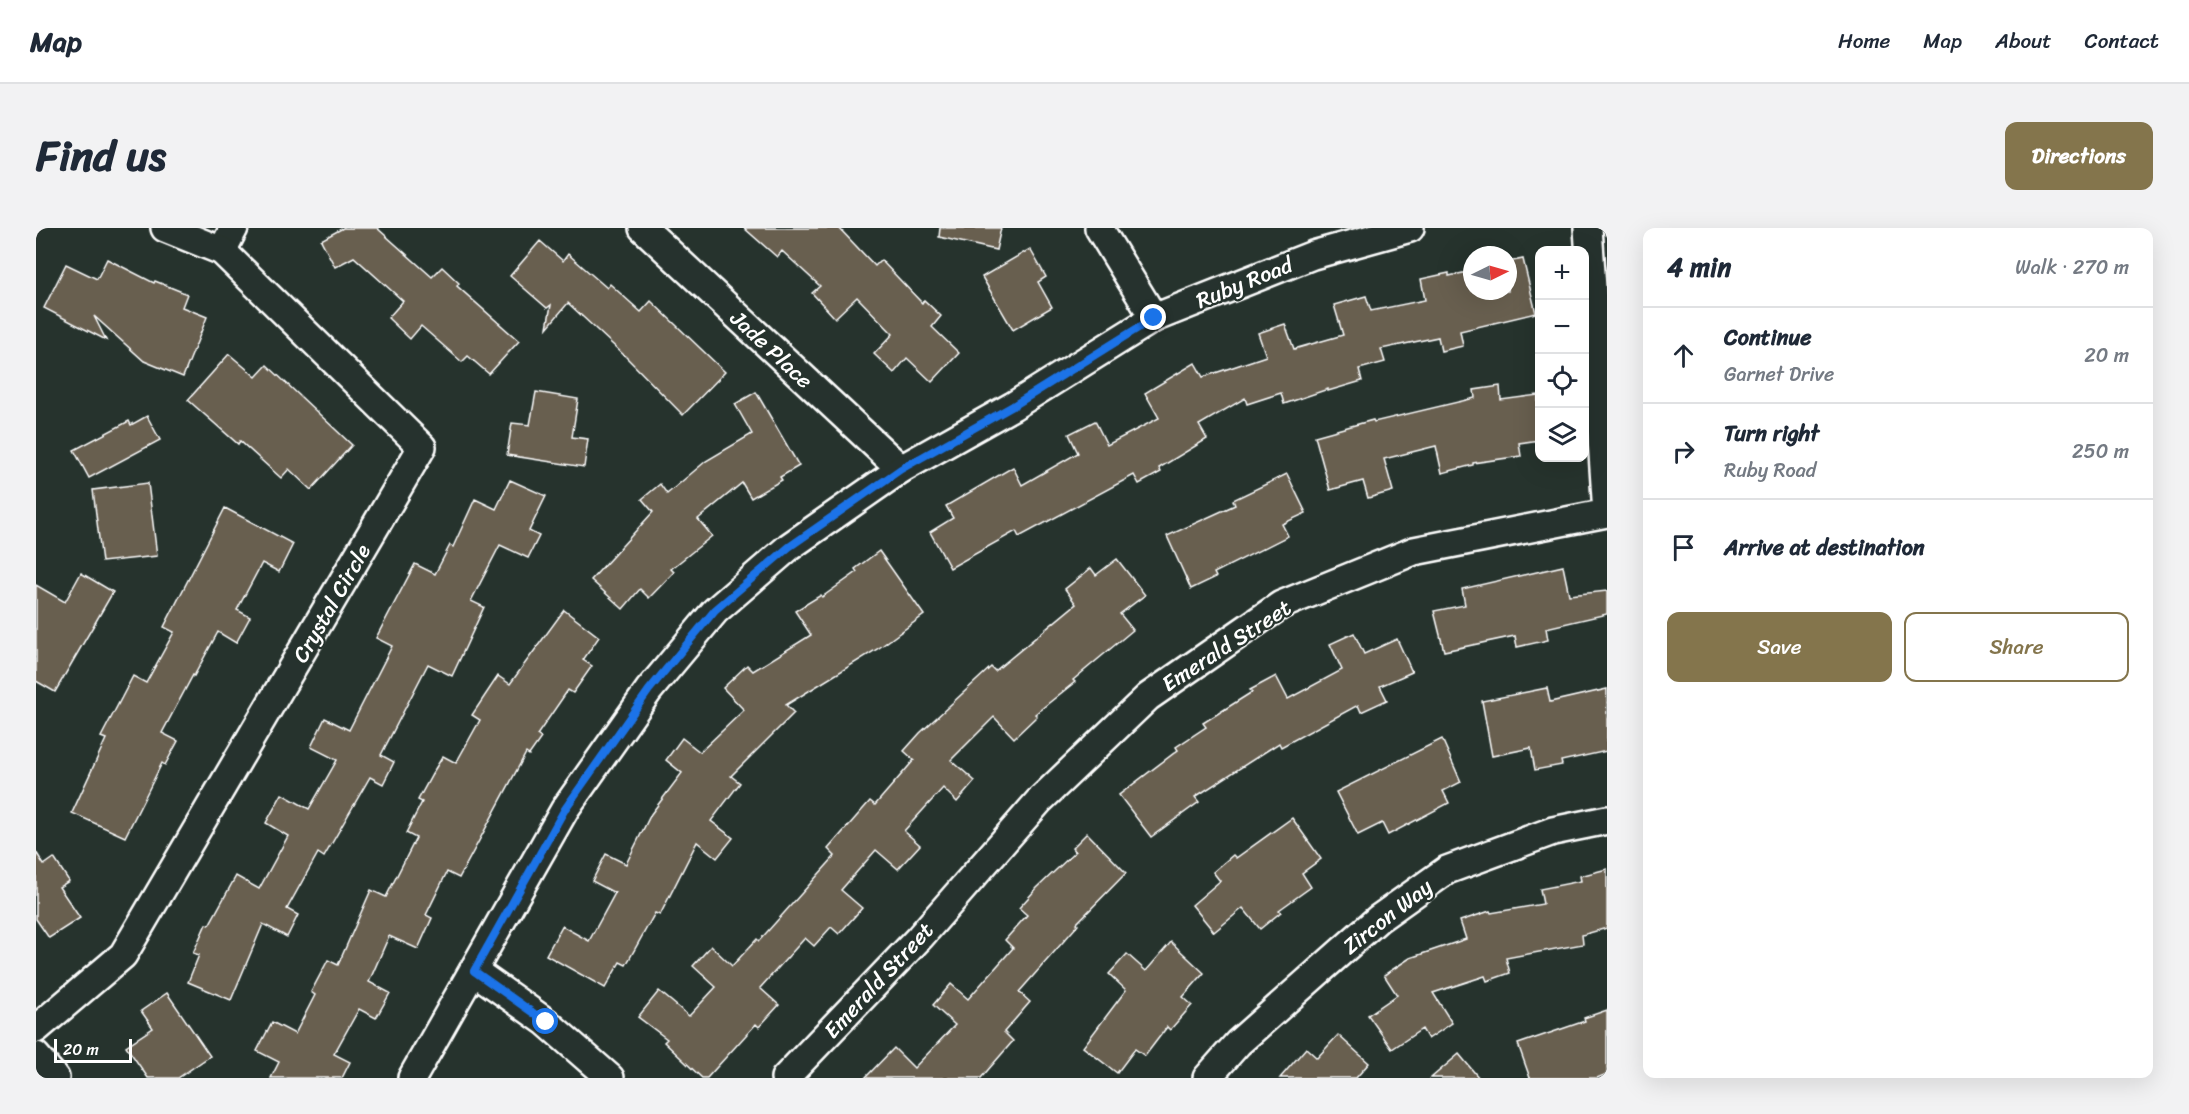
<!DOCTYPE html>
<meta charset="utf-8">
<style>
body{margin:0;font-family:Sriracha,sans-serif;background:#f2f2f3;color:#1f2937}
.controls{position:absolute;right:18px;top:18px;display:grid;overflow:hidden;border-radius:12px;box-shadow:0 6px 24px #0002}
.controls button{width:54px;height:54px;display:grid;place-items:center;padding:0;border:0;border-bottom:2px solid #e0e1e3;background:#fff;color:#1f2937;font:30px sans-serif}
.compass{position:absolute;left:1427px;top:18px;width:54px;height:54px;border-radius:50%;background:#fff;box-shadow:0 6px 24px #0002;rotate:85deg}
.scale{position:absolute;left:18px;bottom:15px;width:78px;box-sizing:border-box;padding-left:6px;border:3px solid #fff;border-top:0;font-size:16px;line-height:21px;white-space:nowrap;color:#fff;-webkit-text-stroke:4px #26332d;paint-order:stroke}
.stop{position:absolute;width:18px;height:18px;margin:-14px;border:4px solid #1a73e8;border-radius:50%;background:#fff}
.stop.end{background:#1a73e8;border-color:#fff;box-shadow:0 2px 6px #0008}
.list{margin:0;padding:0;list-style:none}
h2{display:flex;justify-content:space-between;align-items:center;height:78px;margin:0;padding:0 24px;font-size:26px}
h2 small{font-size:20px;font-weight:400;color:#747a83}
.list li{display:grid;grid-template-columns:39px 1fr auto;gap:18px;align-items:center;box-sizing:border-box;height:96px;padding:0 24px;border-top:2px solid #e0e1e3}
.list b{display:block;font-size:22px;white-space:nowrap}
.list p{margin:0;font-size:20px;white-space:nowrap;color:#747a83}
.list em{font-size:20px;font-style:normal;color:#747a83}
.actions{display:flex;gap:12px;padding:18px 24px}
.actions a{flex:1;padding:14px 0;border:2px solid #84754c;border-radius:12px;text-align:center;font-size:21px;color:#84754c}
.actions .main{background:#84754c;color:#fff}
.icon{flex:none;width:33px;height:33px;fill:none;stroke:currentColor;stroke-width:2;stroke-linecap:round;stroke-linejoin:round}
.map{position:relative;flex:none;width:1571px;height:850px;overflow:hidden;border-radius:12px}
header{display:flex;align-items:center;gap:36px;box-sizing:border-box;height:84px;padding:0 30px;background:#fff;border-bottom:2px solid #e0e1e3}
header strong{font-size:28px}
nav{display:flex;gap:33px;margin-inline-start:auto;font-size:21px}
.intro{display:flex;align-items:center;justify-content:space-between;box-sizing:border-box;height:144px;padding:0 36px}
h1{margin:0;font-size:42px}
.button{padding:15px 27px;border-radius:12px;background:#84754c;color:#fff;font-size:21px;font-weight:700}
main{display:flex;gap:36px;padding:0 36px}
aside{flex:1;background:#fff;border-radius:12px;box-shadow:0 6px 24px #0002}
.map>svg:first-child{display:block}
</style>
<header>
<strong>Map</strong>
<nav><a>Home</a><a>Map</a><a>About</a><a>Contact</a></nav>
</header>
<div class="intro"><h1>Find us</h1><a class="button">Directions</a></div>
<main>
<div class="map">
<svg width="1571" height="850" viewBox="0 0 1571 850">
<rect width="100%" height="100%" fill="#26332d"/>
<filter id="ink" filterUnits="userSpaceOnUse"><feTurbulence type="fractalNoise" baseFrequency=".0167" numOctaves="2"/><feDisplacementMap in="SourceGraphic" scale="12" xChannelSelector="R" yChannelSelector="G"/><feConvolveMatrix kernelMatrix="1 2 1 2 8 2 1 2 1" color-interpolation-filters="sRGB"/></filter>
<g filter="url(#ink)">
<g fill="#675e50" stroke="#fff" stroke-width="1.5">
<path d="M307,0H341L396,49L406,39L423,55L421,58L483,113L453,146L432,128L426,134L385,98L374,111L352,90L367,73L318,29L299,39L285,12Z"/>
<path d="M708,0H803L839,38L845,32L886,75L888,72L905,88L896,99L923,125L896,154L871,130L858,145L838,126L857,106L821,69L799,90L776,65L784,58L746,23L741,29Z"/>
<path d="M904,0H965L960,22L903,9Z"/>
<path d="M504,13L527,33L532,26L571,60L574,56L605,84L615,73L689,144L647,187L590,129L532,75L511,100L515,77L511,80L474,48Z"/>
<path d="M994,21L1010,49L1002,54L1016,79L977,102L946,49Z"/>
<path d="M71,31L118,55L119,53L151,66L146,79L171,89L147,149L108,133L58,88L70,112L8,80L30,36L61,51Z"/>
<path d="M1487,31L1500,85L1424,103L1427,118L1405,123L1402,109L1345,121L1349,134L1323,141L1326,153L1292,163V161L1248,176L1245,165L1211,176L1209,170L1163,197L1171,211L1123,240L1125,244L1103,256L1098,247L983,309L980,303L914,340L894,304L917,290L910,278L977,239L986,257L1042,225L1033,206L1059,193L1071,217L1123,190L1109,165L1159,135L1167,149L1230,128L1222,105L1249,96L1258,121L1307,107L1298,77L1330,68L1335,83L1389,72L1385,51L1413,45V48L1436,43V63H1472V34Z"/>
<path d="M193,126L220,149L231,137L316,217L275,262L253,241L245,250L204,213L202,216L152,172Z"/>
<path d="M1464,158L1465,172L1502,167L1503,212L1483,215L1485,228L1437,235V237L1406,245L1400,218L1348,231L1357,263L1332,270L1327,253L1294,262L1279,208L1337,192L1338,194L1439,170L1438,162Z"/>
<path d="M500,164L542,171L536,209L552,211L548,239L471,227L476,195L494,197Z"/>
<path d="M720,164L763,238L744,249L746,252L715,270L706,255L662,291L676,308L635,341L638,344L613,370L604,361L587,381L555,352L617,284L606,271L624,256L631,266L670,233L716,206L699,176Z"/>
<path d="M111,188L124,212L53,250L38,222L93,193L95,197Z"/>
<path d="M1251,246L1270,285L1246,296L1252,308L1178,345L1180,349L1155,361L1131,308L1199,277L1197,272Z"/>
<path d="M474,252L510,268L493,303L503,308L492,330L464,317L435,373L448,379L416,448L392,436L345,527L358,534L347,556L334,549L288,629L282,625L251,681L262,687L251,709L227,696L195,772L152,754L163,727L157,725L170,696L173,697L200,648L223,661L252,608L230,595L246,566L273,581L301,532L275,519L289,490L313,502L356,418L340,410L379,336L399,346L414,317L417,319L439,271L460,281Z"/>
<path d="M112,255L121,328L66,334L57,262Z"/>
<path d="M189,280L257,316L243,344L226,335L201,382L214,389L200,415L182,404L158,448L157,447L126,505L142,513L129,537L126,535L89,609L36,585L70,511L65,509L97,448L110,455L138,404L128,399Z"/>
<path d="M843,323L888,387L843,420L750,477L758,485L695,548L704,555L675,593L697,610L681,630L661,614L624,687L619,685L590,737L584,734L569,760L510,727L526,698L553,713L579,665L556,653L570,626L590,636L615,586L646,545L630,532L646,510L664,524L708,482L687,460L711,437L717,443L775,407L759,383L785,367L786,369L821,344L819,341Z"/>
<path d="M1081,331L1109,367L1084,386L1097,402L1037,452L1039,454L999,486L1001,488L978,510L958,489L915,532L939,553L921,574L907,560L868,603L884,617L862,641L840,622L805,662L826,680L803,706L795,699L778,718L769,710L724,760L743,777L723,799L720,796L671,850H666L628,814L631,811L602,789L623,763L653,788L680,759L657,738L675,718L696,738L721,711L723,713L799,628L792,621L834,573L839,577L878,532L868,523L884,505L955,439L959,443L1040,376L1029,361L1055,340L1060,347Z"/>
<path d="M1527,338L1533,367L1571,363V386L1510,400L1512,412L1481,419L1479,408L1408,423L1398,383L1429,377L1426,361Z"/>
<path d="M45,345L77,364L19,464L0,453V357L29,374Z"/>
<path d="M528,382L563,409L547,432L556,438L537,465L532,462L501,507L505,510L493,527L490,525L423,650L411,644L390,687L396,690L382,721L353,708L333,754L354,765L340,790L323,781L298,826L314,834L306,850H235L243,834L221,823L236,794L259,806L279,767L275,764L292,732L302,737L335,662L350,669L380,610L370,605L386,574L382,572L399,541L407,528L420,535L444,492L436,487L462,448L474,456Z"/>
<path d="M1318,405L1328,426L1361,411L1376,444L1344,458L1351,472L1325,484L1322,477L1245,519L1243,515L1159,569L1163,574L1115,609L1083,567L1142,522L1140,519L1170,499L1167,495L1216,464L1214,462L1240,448L1252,471L1306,442L1294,416Z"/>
<path d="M1511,460L1514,474L1571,461V523L1525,533L1526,537L1499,542L1495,520L1456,528L1446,473Z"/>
<path d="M1406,511L1425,554L1407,563L1413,575L1352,607L1346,595L1322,607L1300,564Z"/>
<path d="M1256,590L1285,631L1266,645L1275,659L1243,682L1245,684L1224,701L1207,680L1178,704L1156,677L1184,653L1177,644L1197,627L1200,630Z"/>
<path d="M1051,605L1090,645L1041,695L1042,697L983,764L994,774L968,804L977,813L945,850H829L858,820L878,840L919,797L897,777L915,756L932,771L977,720L969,712L991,687L983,680L1001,660L1039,624L1036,620Z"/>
<path d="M0,624L8,637L18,630L33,653L23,659L44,690L13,710L0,691Z"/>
<path d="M1571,641V700L1546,707L1547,716L1470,730L1474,745L1451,753L1449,748L1397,765L1416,795L1392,811L1386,801L1356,821L1332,787L1361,767L1348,747L1374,730L1430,711L1424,693L1454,683L1455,685L1507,676L1504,661L1545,653L1544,648Z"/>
<path d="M1135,714L1168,745L1147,769L1156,777L1134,802L1131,799L1109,828L1099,821L1081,845L1047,819L1090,762L1073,746L1091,726L1110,743Z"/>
<path d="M131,765L174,828L142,850H112L90,818L117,800L105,783Z"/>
<path d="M1571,782V846L1561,850H1494L1482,816L1549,793L1548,790Z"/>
<path d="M1302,807L1333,835L1320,850H1244L1270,820L1281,830Z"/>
<path d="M1423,826L1443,850H1395Z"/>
</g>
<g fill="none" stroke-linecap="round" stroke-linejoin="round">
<defs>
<g id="minor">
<path d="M607,0L865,241"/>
<path d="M1063,0L1118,90"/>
<path d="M186,23L198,0"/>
<path d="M438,743L510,794L574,850"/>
<path d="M0,801L87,727L386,219L186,23L129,0"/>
<path d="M0,828L19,850"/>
<path d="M376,850L529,581L613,462L679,383L753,319L865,241L977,178L1118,90L1277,27L1374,0"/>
<path d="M749,850L884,709L1003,573L1112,469L1245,377L1378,323L1571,285L1552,0"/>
<path d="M1171,850L1202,815L1342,691L1411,642L1517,603L1571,592"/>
</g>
</defs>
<use href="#minor" stroke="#fff" stroke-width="32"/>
<use href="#minor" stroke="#26332d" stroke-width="27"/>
</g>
</g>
<g fill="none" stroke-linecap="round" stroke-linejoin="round" filter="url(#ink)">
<path stroke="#1a73e8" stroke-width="8" d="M510,794L438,743L529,581L613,462L679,382L753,319L865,241L977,178L1118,90"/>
</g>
<g text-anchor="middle" stroke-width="4.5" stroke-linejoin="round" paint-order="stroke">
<g font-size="22" fill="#fff" stroke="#26332d">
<text transform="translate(1208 54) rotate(-22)" y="8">Ruby Road</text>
<text transform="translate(736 121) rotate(43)" y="8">Jade Place</text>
<text transform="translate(295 375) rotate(-60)" y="8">Crystal Circle</text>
<text transform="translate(1190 417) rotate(-33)" y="8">Emerald Street</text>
<text transform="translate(1351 688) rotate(-38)" y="8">Zircon Way</text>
<text transform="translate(842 752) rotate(-47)" y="8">Emerald Street</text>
</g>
</g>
</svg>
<div class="controls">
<button>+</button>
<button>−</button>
<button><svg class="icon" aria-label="locate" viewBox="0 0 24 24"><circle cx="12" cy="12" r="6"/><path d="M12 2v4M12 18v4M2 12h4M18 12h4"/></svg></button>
<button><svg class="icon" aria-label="layers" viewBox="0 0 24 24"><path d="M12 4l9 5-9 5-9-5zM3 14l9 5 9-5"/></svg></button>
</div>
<svg class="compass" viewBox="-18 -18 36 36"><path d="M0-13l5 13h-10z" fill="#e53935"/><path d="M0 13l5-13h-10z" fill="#747a83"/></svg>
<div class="scale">20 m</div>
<div class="stop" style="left:510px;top:794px"></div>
<div class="stop end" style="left:1118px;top:90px"></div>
</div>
<aside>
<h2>4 min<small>Walk · 270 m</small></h2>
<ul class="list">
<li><svg class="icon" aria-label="ahead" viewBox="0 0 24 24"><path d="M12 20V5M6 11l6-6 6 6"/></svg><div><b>Continue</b><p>Garnet Drive</p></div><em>20 m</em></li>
<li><svg class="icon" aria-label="right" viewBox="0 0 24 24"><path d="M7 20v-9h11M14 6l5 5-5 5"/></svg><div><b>Turn right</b><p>Ruby Road</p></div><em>250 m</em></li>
<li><svg class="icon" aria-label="arrive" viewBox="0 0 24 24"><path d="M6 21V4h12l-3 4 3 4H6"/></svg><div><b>Arrive at destination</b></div></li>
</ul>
<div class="actions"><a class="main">Save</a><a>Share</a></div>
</aside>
</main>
